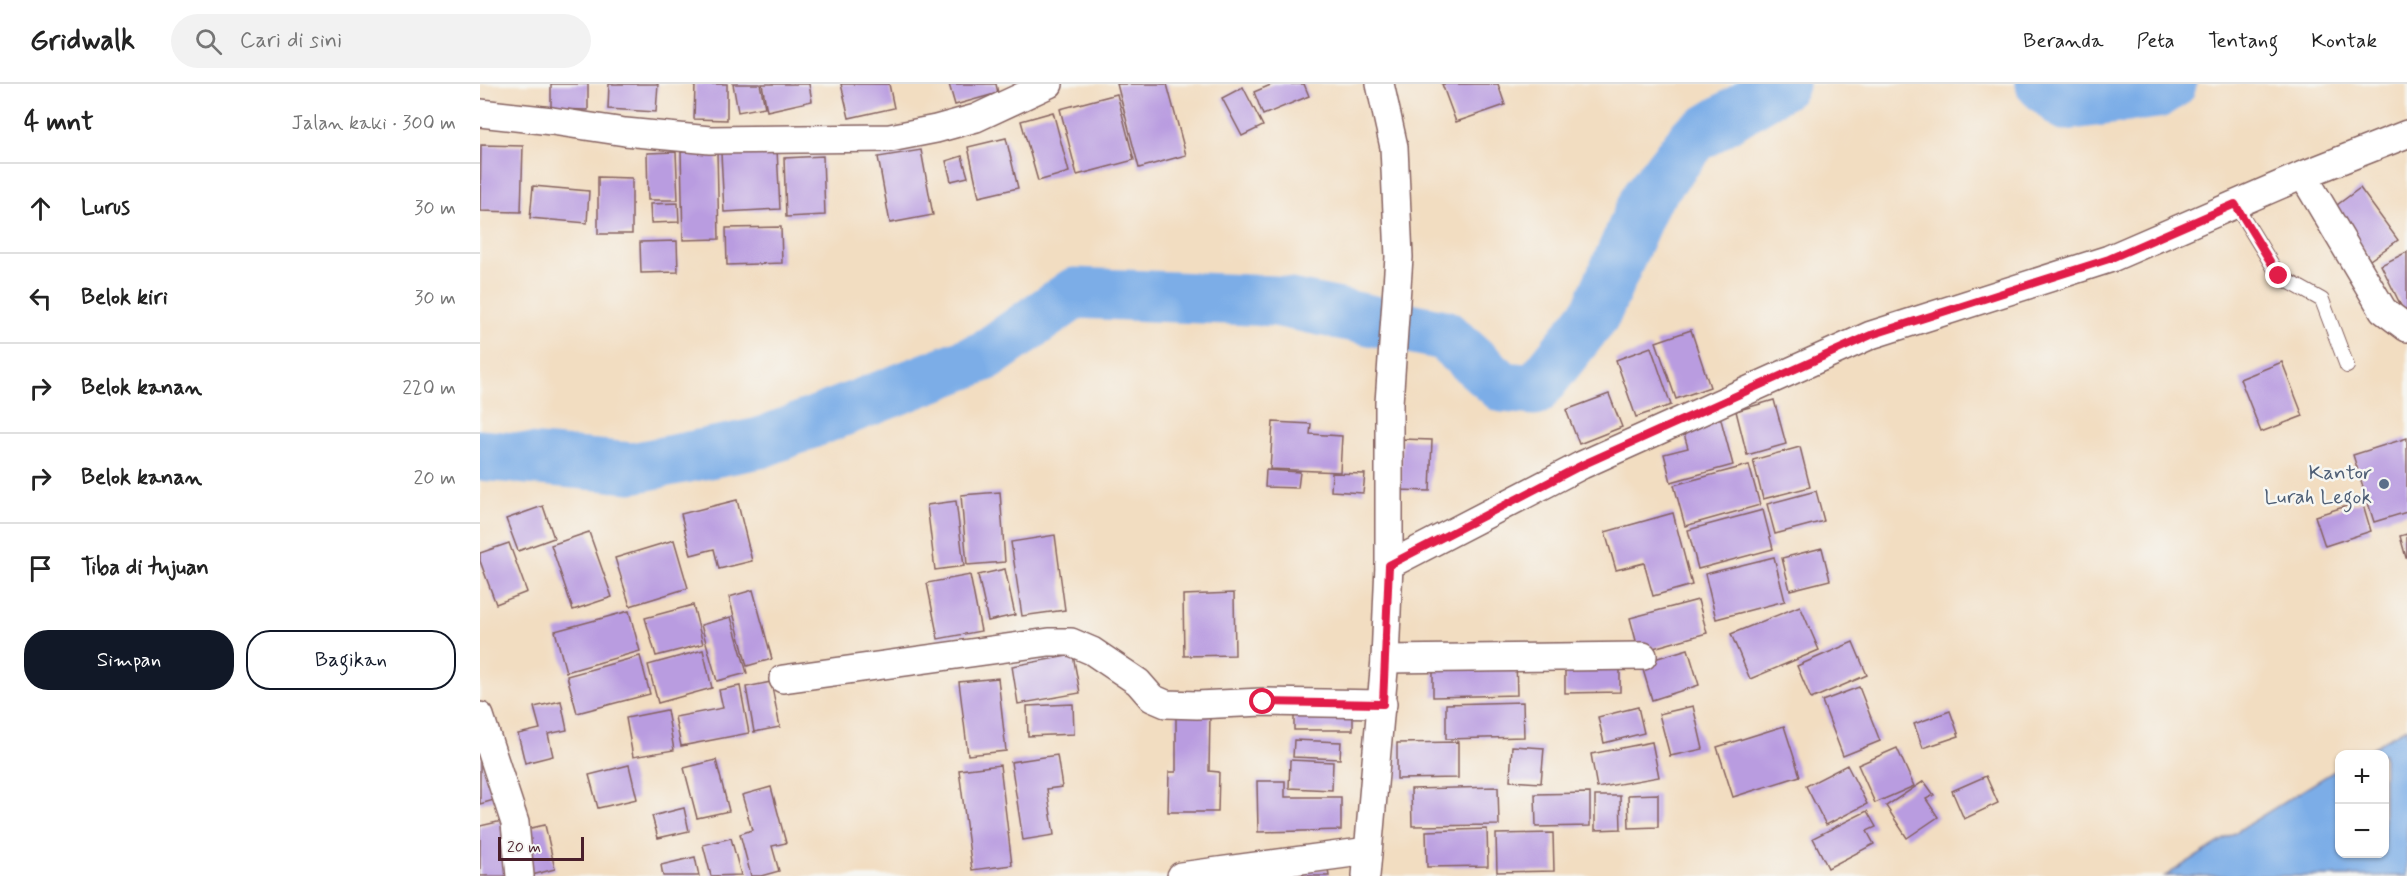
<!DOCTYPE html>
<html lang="id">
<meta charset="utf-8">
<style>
body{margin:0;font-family:Mynerve,sans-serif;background:#f2f2f2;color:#222}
.controls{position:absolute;right:18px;bottom:18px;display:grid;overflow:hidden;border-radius:12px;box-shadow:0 2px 4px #0004}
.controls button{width:54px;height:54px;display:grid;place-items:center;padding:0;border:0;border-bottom:2px solid #e0e0e0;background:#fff;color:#222;font:30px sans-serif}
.scale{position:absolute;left:18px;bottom:15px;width:86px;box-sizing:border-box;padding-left:6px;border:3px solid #4a1f2b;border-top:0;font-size:16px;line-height:21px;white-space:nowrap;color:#4a1f2b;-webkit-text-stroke:4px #f6f6f2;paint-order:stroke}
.stop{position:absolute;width:18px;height:18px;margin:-14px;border:4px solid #e11d48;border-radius:50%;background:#fff}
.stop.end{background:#e11d48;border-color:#fff;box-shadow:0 2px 6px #0008}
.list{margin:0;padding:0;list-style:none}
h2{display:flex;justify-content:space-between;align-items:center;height:78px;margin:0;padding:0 24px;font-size:26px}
h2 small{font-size:20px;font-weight:400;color:#767676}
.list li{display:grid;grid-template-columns:39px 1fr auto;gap:18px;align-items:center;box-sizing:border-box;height:90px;padding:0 24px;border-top:2px solid #e0e0e0}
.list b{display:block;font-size:22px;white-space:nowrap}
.list em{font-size:20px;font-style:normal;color:#767676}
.actions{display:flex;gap:12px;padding:18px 24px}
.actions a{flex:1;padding:14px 0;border:2px solid #111827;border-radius:24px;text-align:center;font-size:21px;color:#111827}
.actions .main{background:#111827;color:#fff}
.icon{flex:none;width:33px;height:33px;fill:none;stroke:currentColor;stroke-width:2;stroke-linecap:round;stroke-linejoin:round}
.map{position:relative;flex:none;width:1927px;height:792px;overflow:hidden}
header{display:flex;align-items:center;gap:36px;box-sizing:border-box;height:84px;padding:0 30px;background:#fff;border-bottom:2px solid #e0e0e0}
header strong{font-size:28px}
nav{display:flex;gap:33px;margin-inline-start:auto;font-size:21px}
.search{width:420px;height:54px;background:#f2f2f2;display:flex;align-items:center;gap:15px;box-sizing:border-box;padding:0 21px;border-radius:33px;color:#767676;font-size:22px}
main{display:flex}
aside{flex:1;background:#fff}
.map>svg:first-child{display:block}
</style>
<header>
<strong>Gridwalk</strong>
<div class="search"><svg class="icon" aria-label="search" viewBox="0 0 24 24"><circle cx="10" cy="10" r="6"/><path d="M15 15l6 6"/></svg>Cari di sini</div>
<nav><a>Beranda</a><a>Peta</a><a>Tentang</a><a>Kontak</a></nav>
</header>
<main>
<aside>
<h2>4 mnt<small>Jalan kaki · 300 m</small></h2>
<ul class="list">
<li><svg class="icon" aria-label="ahead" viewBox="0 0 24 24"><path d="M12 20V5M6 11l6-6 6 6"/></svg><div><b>Lurus</b></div><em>30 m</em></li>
<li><svg class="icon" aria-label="left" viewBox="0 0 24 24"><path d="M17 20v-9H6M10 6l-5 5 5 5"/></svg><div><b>Belok kiri</b></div><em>30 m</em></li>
<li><svg class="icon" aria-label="right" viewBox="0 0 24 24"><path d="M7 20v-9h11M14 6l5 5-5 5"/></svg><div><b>Belok kanan</b></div><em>220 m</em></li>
<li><svg class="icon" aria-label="right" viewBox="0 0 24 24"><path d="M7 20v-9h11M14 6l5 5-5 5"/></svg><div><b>Belok kanan</b></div><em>20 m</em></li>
<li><svg class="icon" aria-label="arrive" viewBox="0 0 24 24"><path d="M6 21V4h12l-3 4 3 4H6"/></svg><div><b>Tiba di tujuan</b></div></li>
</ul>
<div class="actions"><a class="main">Simpan</a><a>Bagikan</a></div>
</aside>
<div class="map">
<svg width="1927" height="792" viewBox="0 0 1927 792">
<rect width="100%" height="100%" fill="#f6f6f2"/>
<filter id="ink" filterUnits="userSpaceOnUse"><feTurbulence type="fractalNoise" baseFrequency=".0167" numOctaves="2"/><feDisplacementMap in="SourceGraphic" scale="12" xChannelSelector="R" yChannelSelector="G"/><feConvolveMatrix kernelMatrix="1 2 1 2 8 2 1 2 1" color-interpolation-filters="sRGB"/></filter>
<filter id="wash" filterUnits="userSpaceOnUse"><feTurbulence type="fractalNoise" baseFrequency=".008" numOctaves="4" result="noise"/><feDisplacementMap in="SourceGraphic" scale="24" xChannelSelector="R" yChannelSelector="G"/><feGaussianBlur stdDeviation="1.35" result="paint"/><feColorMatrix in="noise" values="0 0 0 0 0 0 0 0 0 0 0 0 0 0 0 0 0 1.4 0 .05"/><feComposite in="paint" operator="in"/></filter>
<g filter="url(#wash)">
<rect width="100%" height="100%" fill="#f2ddc1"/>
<path fill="#7cade7" stroke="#636689" stroke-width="1.5" d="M1927,643V792H1685L1859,684L1860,770H1904V670H1882Z"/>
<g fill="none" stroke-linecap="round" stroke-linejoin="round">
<g stroke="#7cade7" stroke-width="51">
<path d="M1561,0L1585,21L1677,9L1691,0"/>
<path d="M0,371L152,384L280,359L505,272L595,209L795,217L964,251L1023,303L1055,306L1116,229L1166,114L1214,54L1303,0"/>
</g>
</g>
<g id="blocks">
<g fill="#b99ce0">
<path d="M71,0H108V26L71,25Z"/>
<path d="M129,0H178L176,28L128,25Z"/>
<path d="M215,0H247V36L214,35Z"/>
<path d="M253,0H280L285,23L258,28Z"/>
<path d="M282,0H329L332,17L287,27Z"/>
<path d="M361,0H409L414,24L369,34Z"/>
<path d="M469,0H516L518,9L475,21Z"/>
<path d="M637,0H687L706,71L659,84Z"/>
<path d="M793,0H824L829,12L783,31L774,8Z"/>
<path d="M962,0H1018L1025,21L976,38Z"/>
<path d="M763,3L783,42L762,52L742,14Z"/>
<path d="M637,10L654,76L597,91L580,25Z"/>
<path d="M573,28L589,88L558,97L541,37Z"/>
<path d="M526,54L538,104L499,113L488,63Z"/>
<path d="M1,61L43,62L41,128L0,127Z"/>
<path d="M297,66L300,125L244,128L241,69Z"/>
<path d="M441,66L453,131L410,139L398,73Z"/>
<path d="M237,67L239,155L203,156L201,68Z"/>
<path d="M196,68L198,116H168L167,69Z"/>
<path d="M343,72L345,131L306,133L304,74Z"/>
<path d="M482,72L488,93L471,97L466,77Z"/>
<path d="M118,93L152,94V150H118Z"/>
<path d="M53,102L109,107L107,139L50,134Z"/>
<path d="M1880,104L1918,156L1890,176L1853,124Z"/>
<path d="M198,119L199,138L171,139L170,120Z"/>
<path d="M301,143L302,179L247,181L246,144Z"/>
<path d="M197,157L198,188L161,189L160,158Z"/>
<path d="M1927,168V234L1901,181Z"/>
<path d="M1211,246L1230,303L1196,315L1176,258Z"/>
<path d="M1171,263L1191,321L1156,333L1136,276Z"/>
<path d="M1802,278L1823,332L1781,348L1760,295Z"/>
<path d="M1129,310L1142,343L1099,360L1086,326Z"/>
<path d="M1294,316L1306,360L1267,371L1256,327Z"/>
<path d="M1240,332L1253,381L1191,398L1184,370L1208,364L1202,343Z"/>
<path d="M793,338L831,340L830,350L862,352L860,388L790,385Z"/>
<path d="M1927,354V428L1894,438L1873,371Z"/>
<path d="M922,355L952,356L950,407L920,406Z"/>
<path d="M1320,363L1330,403L1283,415L1273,376Z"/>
<path d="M1269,381L1280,421L1205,442L1194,401Z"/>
<path d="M786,386L820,388L818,404L785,403Z"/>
<path d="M852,389L885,390L883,409L851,407Z"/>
<path d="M1336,407L1344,437L1295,450L1287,420Z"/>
<path d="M520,408L525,478L487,481L481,411Z"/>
<path d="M257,416L272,477L239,485L234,465L211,471L201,430Z"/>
<path d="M476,417L484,482L455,486L447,421Z"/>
<path d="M1882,417L1891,447L1845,462L1835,432Z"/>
<path d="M63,422L74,454L38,467L26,435Z"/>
<path d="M1283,426L1293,465L1218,485L1208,446Z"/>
<path d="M1193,429L1212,501L1173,512L1164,479L1136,486L1125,448Z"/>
<path d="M109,448L132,513L93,526L71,461Z"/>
<path d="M1927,450V474H1926L1920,452Z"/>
<path d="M575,451L585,526L542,532L531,458Z"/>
<path d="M194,456L208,504L150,522L135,474Z"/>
<path d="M29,459L47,508L16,520L0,477V469Z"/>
<path d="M1342,464L1350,496L1310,506L1302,474Z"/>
<path d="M1294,473L1305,517L1236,535L1225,490Z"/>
<path d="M525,485L535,531L508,537L498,491Z"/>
<path d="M490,491L501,547L458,555L447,499Z"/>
<path d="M273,506L292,575L267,582L249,513Z"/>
<path d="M754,509L755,571L704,572L703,511Z"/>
<path d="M1218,516L1227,549L1159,568L1150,534Z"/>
<path d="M213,521L223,560L176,572L165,534Z"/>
<path d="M1320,522L1339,566L1270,595L1251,550Z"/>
<path d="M149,527L160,567L86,588L75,547Z"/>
<path d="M251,533L267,589L237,597L221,541Z"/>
<path d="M1373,558L1387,591L1331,615L1317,582Z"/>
<path d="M1208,565L1219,601L1172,616L1161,579Z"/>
<path d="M223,566L232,604L178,619L168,581Z"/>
<path d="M593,571L600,609L538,620L532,582Z"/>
<path d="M160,572L170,610L97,629L87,592Z"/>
<path d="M1036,575L1037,611L953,613V576Z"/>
<path d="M1140,576V608L1085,609V577Z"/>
<path d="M518,594L526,667L488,671L479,598Z"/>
<path d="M291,598L300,643L274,648L266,603Z"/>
<path d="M260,602L269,649L201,662L195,633L243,624L239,606Z"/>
<path d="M1379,603L1400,657L1363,672L1342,617Z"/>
<path d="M81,617L87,646L68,650L73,672L45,679L38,650L60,645L54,623Z"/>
<path d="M1043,618L1044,653L966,655V620Z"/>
<path d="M593,620L594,650L548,652L547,622Z"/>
<rect x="814" y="620" width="59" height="26"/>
<path d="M1213,622L1223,665L1190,672L1179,630Z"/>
<path d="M1158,623L1164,649L1124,659L1118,633Z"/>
<path d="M187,626L194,666L153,673L146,634Z"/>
<path d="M1470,627L1479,652L1443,664L1434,640Z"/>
<path d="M696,629H730L729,687L739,688L738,728H688L689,688H696Z"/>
<path d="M1304,642L1320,692L1253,713L1237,663Z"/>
<path d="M814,656L861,658L860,675L813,673Z"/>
<path d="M978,658V694L917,695V659Z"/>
<path d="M1172,658L1179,693L1117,704L1111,670Z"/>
<path d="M1032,662L1064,664L1061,699L1030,697Z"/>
<path d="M1417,664L1434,702L1395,719L1378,681Z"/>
<path d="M0,668L14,716L0,720Z"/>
<path d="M577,671L582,703L567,705L574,751L543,756L531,678Z"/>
<path d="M236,676L249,727L217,734L204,684Z"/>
<path d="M810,676L853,678L852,706L809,704Z"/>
<path d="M149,681L157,715L118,724L109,691Z"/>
<path d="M520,681L532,781L492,786L479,686Z"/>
<path d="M1367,681L1387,720L1346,741L1326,702Z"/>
<path d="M1506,692L1518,719L1484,735L1472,707Z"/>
<path d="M777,697H805V713H861V746L778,748Z"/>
<path d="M1444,697L1454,711L1446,715L1458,733L1427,754L1406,722Z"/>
<path d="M291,703L306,759L292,762L299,787L281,792H271L260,750L272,746L262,711Z"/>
<path d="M1018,703L1019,741L932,742L931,705Z"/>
<path d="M1110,709V742L1056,743L1055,710Z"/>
<path d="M1178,710V743L1149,744L1148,711Z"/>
<path d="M1115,712H1140L1141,745L1115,746Z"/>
<path d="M204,724L209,747L178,754L172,732Z"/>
<path d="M1387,727L1396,743L1387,747L1394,760L1348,784L1333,754Z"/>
<path d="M22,737L31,792H0V742Z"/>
<path d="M65,741L75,785L52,791L42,746Z"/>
<path d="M1007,745L1008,782L947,783L946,747Z"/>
<path d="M1073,749L1074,787L1017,788L1016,750Z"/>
<path d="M251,754L261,791L231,792L223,761Z"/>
<path d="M215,773L219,792H183L181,781Z"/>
<path d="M848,785L849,792H823V786Z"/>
</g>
</g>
</g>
<g filter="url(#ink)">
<use href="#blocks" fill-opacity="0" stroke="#856260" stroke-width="1.5"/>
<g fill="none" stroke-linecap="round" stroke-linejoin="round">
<defs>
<path id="service" d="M1755,120L1799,192L1842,216L1867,282"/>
<g id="minor">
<path d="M0,29L72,37L145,48L230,56L410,54L456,45L496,34L569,0"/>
<path d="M1823,91L1903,226L1927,244"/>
<path d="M909,481L1102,381L1391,251L1629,175L1823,91L1927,50"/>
<path d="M905,575L1163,572"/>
<path d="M303,595L569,558H591L612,567L658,598L672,614L686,620L717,621L783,618L903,620"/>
<path d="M0,632L35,739L40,792"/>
<path d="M701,792L888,767"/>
<path d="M886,792L905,575L909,481V319L919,173L914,63L900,0"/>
</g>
</defs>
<use href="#service" stroke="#856260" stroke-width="16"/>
<use href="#minor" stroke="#856260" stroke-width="30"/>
<use href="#service" stroke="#fff" stroke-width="14"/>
<use href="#minor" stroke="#fff" stroke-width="27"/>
</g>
</g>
<g fill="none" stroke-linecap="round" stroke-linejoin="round" filter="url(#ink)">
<path stroke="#e11d48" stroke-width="8" d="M783,618L903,620L909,481L1102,381L1391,251L1629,175L1755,120L1799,192"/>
</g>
<circle fill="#5c6f8a" stroke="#f6f6f2" stroke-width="2" cx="1904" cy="400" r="6"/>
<g text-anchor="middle" stroke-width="5" stroke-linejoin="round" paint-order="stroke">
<g font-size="21" fill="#4e5e75" stroke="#f6f6f2" text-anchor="end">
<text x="1892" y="395">Kantor<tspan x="1892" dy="24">Lurah Legok</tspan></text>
</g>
</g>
</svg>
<div class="controls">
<button>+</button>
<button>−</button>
</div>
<div class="scale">20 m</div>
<div class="stop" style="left:783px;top:618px"></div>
<div class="stop end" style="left:1799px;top:192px"></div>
</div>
</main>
